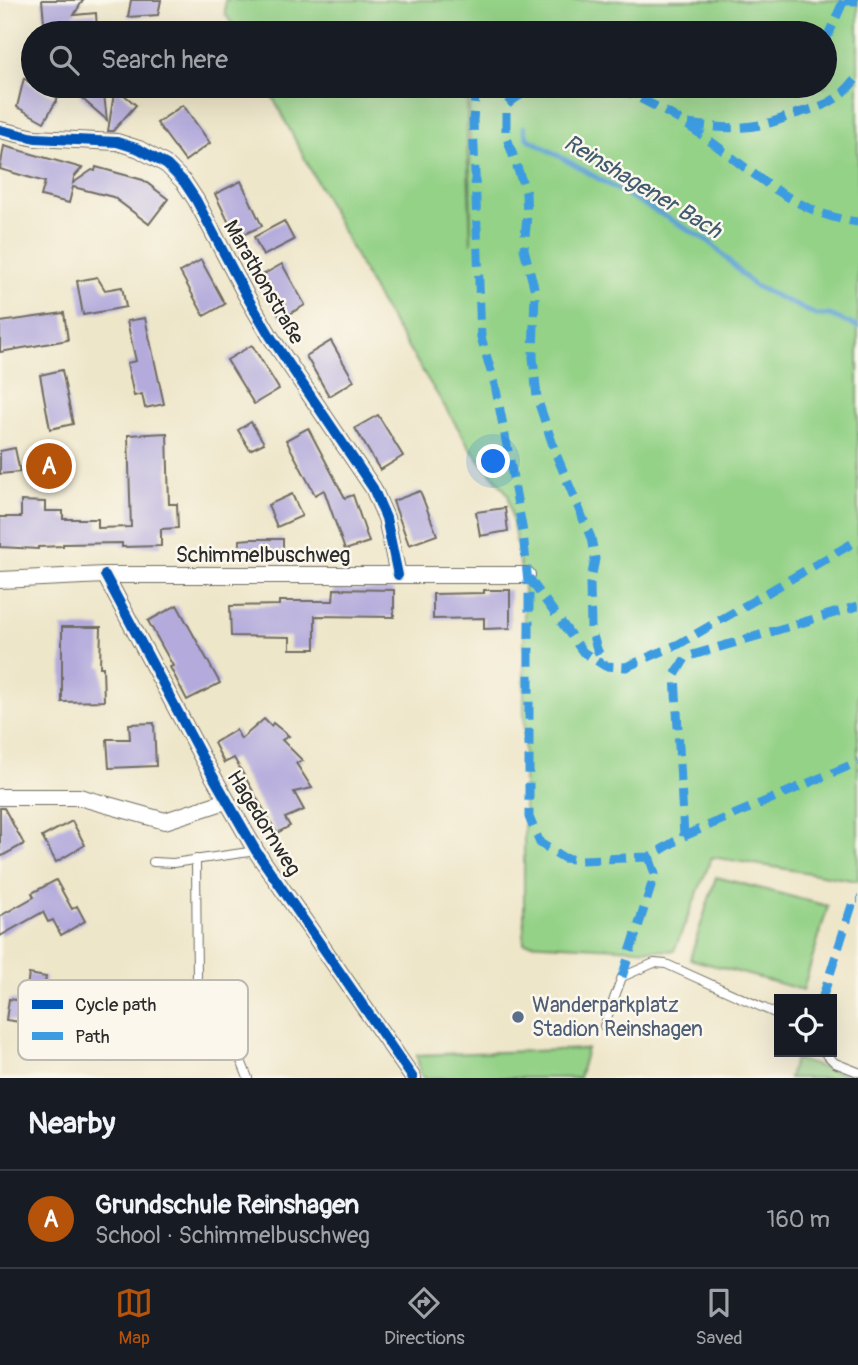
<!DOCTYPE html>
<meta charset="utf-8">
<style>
body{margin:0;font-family:Pangolin,sans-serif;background:#242831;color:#f1f3f6}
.controls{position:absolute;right:21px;bottom:21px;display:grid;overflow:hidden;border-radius:0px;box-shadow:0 7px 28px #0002}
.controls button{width:63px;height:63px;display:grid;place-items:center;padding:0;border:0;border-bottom:2px solid #363941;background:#171b24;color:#f1f3f6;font:35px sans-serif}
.you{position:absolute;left:494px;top:462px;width:24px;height:24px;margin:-18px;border:5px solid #fff;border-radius:50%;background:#1a73e8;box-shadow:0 0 0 10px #1a73e833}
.badge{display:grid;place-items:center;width:46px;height:46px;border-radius:50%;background:#b45309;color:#fff;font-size:23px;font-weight:700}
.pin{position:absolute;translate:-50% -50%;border:4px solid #fff;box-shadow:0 2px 7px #0006}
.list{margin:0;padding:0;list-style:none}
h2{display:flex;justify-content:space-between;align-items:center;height:91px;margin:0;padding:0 28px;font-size:30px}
h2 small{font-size:23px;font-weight:400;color:#9ea1a6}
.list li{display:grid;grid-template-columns:46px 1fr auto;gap:21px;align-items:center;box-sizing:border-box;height:98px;padding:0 28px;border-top:2px solid #363941}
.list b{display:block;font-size:26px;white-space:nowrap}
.list p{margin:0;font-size:23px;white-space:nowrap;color:#9ea1a6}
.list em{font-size:23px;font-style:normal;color:#9ea1a6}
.icon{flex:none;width:38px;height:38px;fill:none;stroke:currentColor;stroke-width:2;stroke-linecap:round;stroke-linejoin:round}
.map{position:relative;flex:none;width:858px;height:1078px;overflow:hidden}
.search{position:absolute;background:#171b24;box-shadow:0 7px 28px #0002;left:21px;right:21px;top:21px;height:77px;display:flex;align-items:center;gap:18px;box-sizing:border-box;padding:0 24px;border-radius:38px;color:#9ea1a6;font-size:26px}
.sheet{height:189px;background:#171b24}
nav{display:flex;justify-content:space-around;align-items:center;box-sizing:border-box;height:98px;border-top:2px solid #363941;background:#171b24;font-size:19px;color:#9ea1a6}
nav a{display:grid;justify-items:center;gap:4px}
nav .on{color:#b45309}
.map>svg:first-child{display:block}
</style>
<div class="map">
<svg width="858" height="1078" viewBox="0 0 858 1078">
<rect width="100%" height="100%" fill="#fbf7ec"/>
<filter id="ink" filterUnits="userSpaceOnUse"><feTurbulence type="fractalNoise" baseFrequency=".0143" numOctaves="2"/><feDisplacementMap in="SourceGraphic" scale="14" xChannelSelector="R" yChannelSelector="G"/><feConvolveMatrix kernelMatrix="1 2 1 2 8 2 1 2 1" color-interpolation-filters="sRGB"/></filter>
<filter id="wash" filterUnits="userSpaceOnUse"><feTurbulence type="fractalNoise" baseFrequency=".00686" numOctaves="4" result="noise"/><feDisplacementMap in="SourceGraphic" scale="28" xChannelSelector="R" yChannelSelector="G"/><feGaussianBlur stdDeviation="1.57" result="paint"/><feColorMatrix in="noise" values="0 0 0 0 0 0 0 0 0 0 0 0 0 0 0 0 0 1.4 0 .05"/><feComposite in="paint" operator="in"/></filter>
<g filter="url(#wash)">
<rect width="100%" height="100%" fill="#eee6c9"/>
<g fill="#94d287" stroke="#607e59" stroke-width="2">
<path d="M225,0H858V881L712,857L674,951L524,943V588L508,494L471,449L378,299L267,86H467V143L471,244L469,86H825V33H239L225,14Z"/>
<path d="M716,877L828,906L803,990L690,959Z"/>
<path d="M587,1049L579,1078H424L420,1073L417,1055Z"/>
<path d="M795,1059L857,1078H789Z"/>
</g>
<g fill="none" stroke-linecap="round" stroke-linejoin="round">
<path stroke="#60a3d4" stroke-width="5" d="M524,127L527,138L710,242L753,285L816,315H830L858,327"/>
</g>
<g id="blocks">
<g fill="#b4abdc">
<path d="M42,0H83L74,15L96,13L97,30L45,33Z"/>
<path d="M131,0H161L158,15L128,17Z"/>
<path d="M24,78L33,86L58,98L44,122L17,107Z"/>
<path d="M88,86H103L107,120L79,96Z"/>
<path d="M115,87L136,105L113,131H108Z"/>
<path d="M183,105L210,143L185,161L157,123Z"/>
<path d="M4,146L82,168L74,177L73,183L92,170L95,171L96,167L143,180L168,199L149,224L113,197L73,187L69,203L41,196L45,182L0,169Z"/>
<path d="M241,181L262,226L236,238L215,194Z"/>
<path d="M284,221L294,240L263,256L254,237Z"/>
<path d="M201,260L225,304L204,316L180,272Z"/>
<path d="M282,264L305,305L281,319L257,278Z"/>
<path d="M97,277L105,290L122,287L126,307L83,315L77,281Z"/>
<path d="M64,313L68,340L0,352V322Z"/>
<path d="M145,318L164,404L145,408L142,394L134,396L127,363L136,361L127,321Z"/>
<path d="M331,341L354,381L329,396L306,356Z"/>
<path d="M252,345L279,389L254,404L227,360Z"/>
<path d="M62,370L73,424L50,429L40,375Z"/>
<path d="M378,415L403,456L380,470L355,428Z"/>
<path d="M251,422L264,443L250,450L238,430Z"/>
<path d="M308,428L345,498L353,495L369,542L345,550L324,490L315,495L286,440Z"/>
<path d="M167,433L169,504H177L178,528L161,529V546L122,547V543L63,544V546L38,547V549L0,547V517H21V501L45,502V511H63V519H98V528L131,527L128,435Z"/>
<path d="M15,448L20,472L0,474V451Z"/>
<path d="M420,491L437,535L409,545L393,501Z"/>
<path d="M292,494L302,516L277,527L268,505Z"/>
<path d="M505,508L508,531L480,536L476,512Z"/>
<path d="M251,539H283V558L239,557L240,540Z"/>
<path d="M334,589L394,590V617L315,616V649H290V637L231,636L230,606L279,605V601H333Z"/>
<path d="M484,590H510V628L484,629V618L433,619V594L484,593Z"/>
<path d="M177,605L220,683L187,700L170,667L173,666L148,621Z"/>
<path d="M62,627H101L100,667H103L104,701L62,702Z"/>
<path d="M264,719L271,726L273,723L289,736L282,740L303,761L296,763L312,788L294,792L304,810L285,818L290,826L277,833L234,758L224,763L214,743L236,730L241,739Z"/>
<path d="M154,723L156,766L109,768L107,739H130L129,724Z"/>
<path d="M0,808H4L24,844L0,857Z"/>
<path d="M72,821L85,845L56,862L42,837Z"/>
<path d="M56,880L72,909L77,906L85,921L61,935L53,920L48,922L43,912L0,936V916L34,897L32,893Z"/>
<path d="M29,974L46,977L42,1003L25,1000Z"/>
<path d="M9,999L37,1003L34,1024L6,1020Z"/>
</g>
</g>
</g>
<g filter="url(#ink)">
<use href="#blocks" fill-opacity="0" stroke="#6f6c62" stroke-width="2"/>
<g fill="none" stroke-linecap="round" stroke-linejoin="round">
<defs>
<g id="service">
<path d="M196,859L197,983L242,1063L248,1078"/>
<path d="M153,862L173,863L256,851"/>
<path d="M604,1026L622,977L654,963L666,964L779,1015"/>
<path d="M824,1052L835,1063L858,1072"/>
</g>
<g id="minor">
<path d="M0,130L35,138L117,142L139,149L167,165L184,182L196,200L246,295L270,336L373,488L386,518L398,575"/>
<path d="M105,575L203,759L256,851L413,1078"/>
<path d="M0,580L105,575H527"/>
<path d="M0,797H79L165,821L226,801"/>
</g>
</defs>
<use href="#service" stroke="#6f6c62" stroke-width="10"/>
<use href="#minor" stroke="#6f6c62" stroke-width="18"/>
<use href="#service" stroke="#fff" stroke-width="8"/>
<use href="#minor" stroke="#fff" stroke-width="16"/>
<g stroke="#3d9ce1" stroke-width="9" stroke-dasharray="18 9" stroke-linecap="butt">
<path d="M844,1H858"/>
<path d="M825,42L844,0"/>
<path d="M476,86L473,120L481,337L495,385L508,451L523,532L529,593V817L540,843L564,858L579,860L649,857L684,836L858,762"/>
<path d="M575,86C546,93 530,82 506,106V135L526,193L527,215L524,249L535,291L533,357L537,398L556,454L591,538L595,559L590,584L591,629L597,649L605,666"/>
<path d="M617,86C640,99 665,110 687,125C743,161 789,214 858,222"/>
<path d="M730,86L750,88L769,86"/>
<path d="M688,124C717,128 741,130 769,123C778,121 786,117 795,114C826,105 837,103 858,76"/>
<path d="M529,578L583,652L605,666L626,667L679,644L858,540"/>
<path d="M684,836L675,675L686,657L858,606"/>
<path d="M622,977L655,874L649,857"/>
<path d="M822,999L854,899H858"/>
</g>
<defs>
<g id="cycleway">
<path d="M0,130L35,138L117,142L139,149L167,165L184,182L196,200L246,295L270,336L373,488L386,518L398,575"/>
<path d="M105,575L203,759L256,851L413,1078"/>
</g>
</defs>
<use href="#cycleway" stroke="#fbf7ec" stroke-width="15"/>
<use href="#cycleway" stroke="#0057b8" stroke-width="10"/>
</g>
</g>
<circle fill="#5c6f8a" stroke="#fbf7ec" stroke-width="2.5" cx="518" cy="1017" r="7"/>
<g text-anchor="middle" stroke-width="5" stroke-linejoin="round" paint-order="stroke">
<g font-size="21" fill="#2b2b2b" stroke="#fbf7ec">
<text transform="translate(264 282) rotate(60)" y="7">Marathonstraße</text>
<text x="263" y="562">Schimmelbuschweg</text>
<text transform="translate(264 823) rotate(58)" y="7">Hagedornweg</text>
</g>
<g font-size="21" fill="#4e5e75" stroke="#fbf7ec" text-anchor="start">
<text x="532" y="1012">Wanderparkplatz<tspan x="532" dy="24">Stadion Reinshagen</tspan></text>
</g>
<g font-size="23" font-style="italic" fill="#405b6f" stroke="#fbf7ec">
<text transform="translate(643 186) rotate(31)" y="8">Reinshagener Bach</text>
</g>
</g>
<rect x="18" y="980" width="230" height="80" rx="10" fill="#fbf7ec" stroke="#bdbab2" stroke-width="2"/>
<rect x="32" y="1000" width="31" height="9" fill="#0057b8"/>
<rect x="32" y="1032" width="31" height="8" fill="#3d9ce1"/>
<g font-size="19" fill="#2b2b2b">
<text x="75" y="1011">Cycle path</text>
<text x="75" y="1043">Path</text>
</g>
</svg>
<div class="controls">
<button><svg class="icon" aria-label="locate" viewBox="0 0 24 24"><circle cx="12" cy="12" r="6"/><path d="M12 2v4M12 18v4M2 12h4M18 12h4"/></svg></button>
</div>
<div class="you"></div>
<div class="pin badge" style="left:49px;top:466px">A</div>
<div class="search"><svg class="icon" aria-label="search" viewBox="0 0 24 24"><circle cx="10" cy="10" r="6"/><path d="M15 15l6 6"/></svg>Search here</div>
</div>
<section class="sheet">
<h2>Nearby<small></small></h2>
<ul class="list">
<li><span class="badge">A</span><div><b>Grundschule Reinshagen</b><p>School · Schimmelbuschweg</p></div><em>160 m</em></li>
</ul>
</section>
<nav>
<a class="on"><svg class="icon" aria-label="map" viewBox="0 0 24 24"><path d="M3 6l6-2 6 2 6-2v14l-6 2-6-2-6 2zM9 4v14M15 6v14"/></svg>Map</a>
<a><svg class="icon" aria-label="directions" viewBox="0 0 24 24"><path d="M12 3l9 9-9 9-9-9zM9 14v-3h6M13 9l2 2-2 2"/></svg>Directions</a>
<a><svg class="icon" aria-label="saved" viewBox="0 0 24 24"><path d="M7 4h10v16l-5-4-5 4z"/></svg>Saved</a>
</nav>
